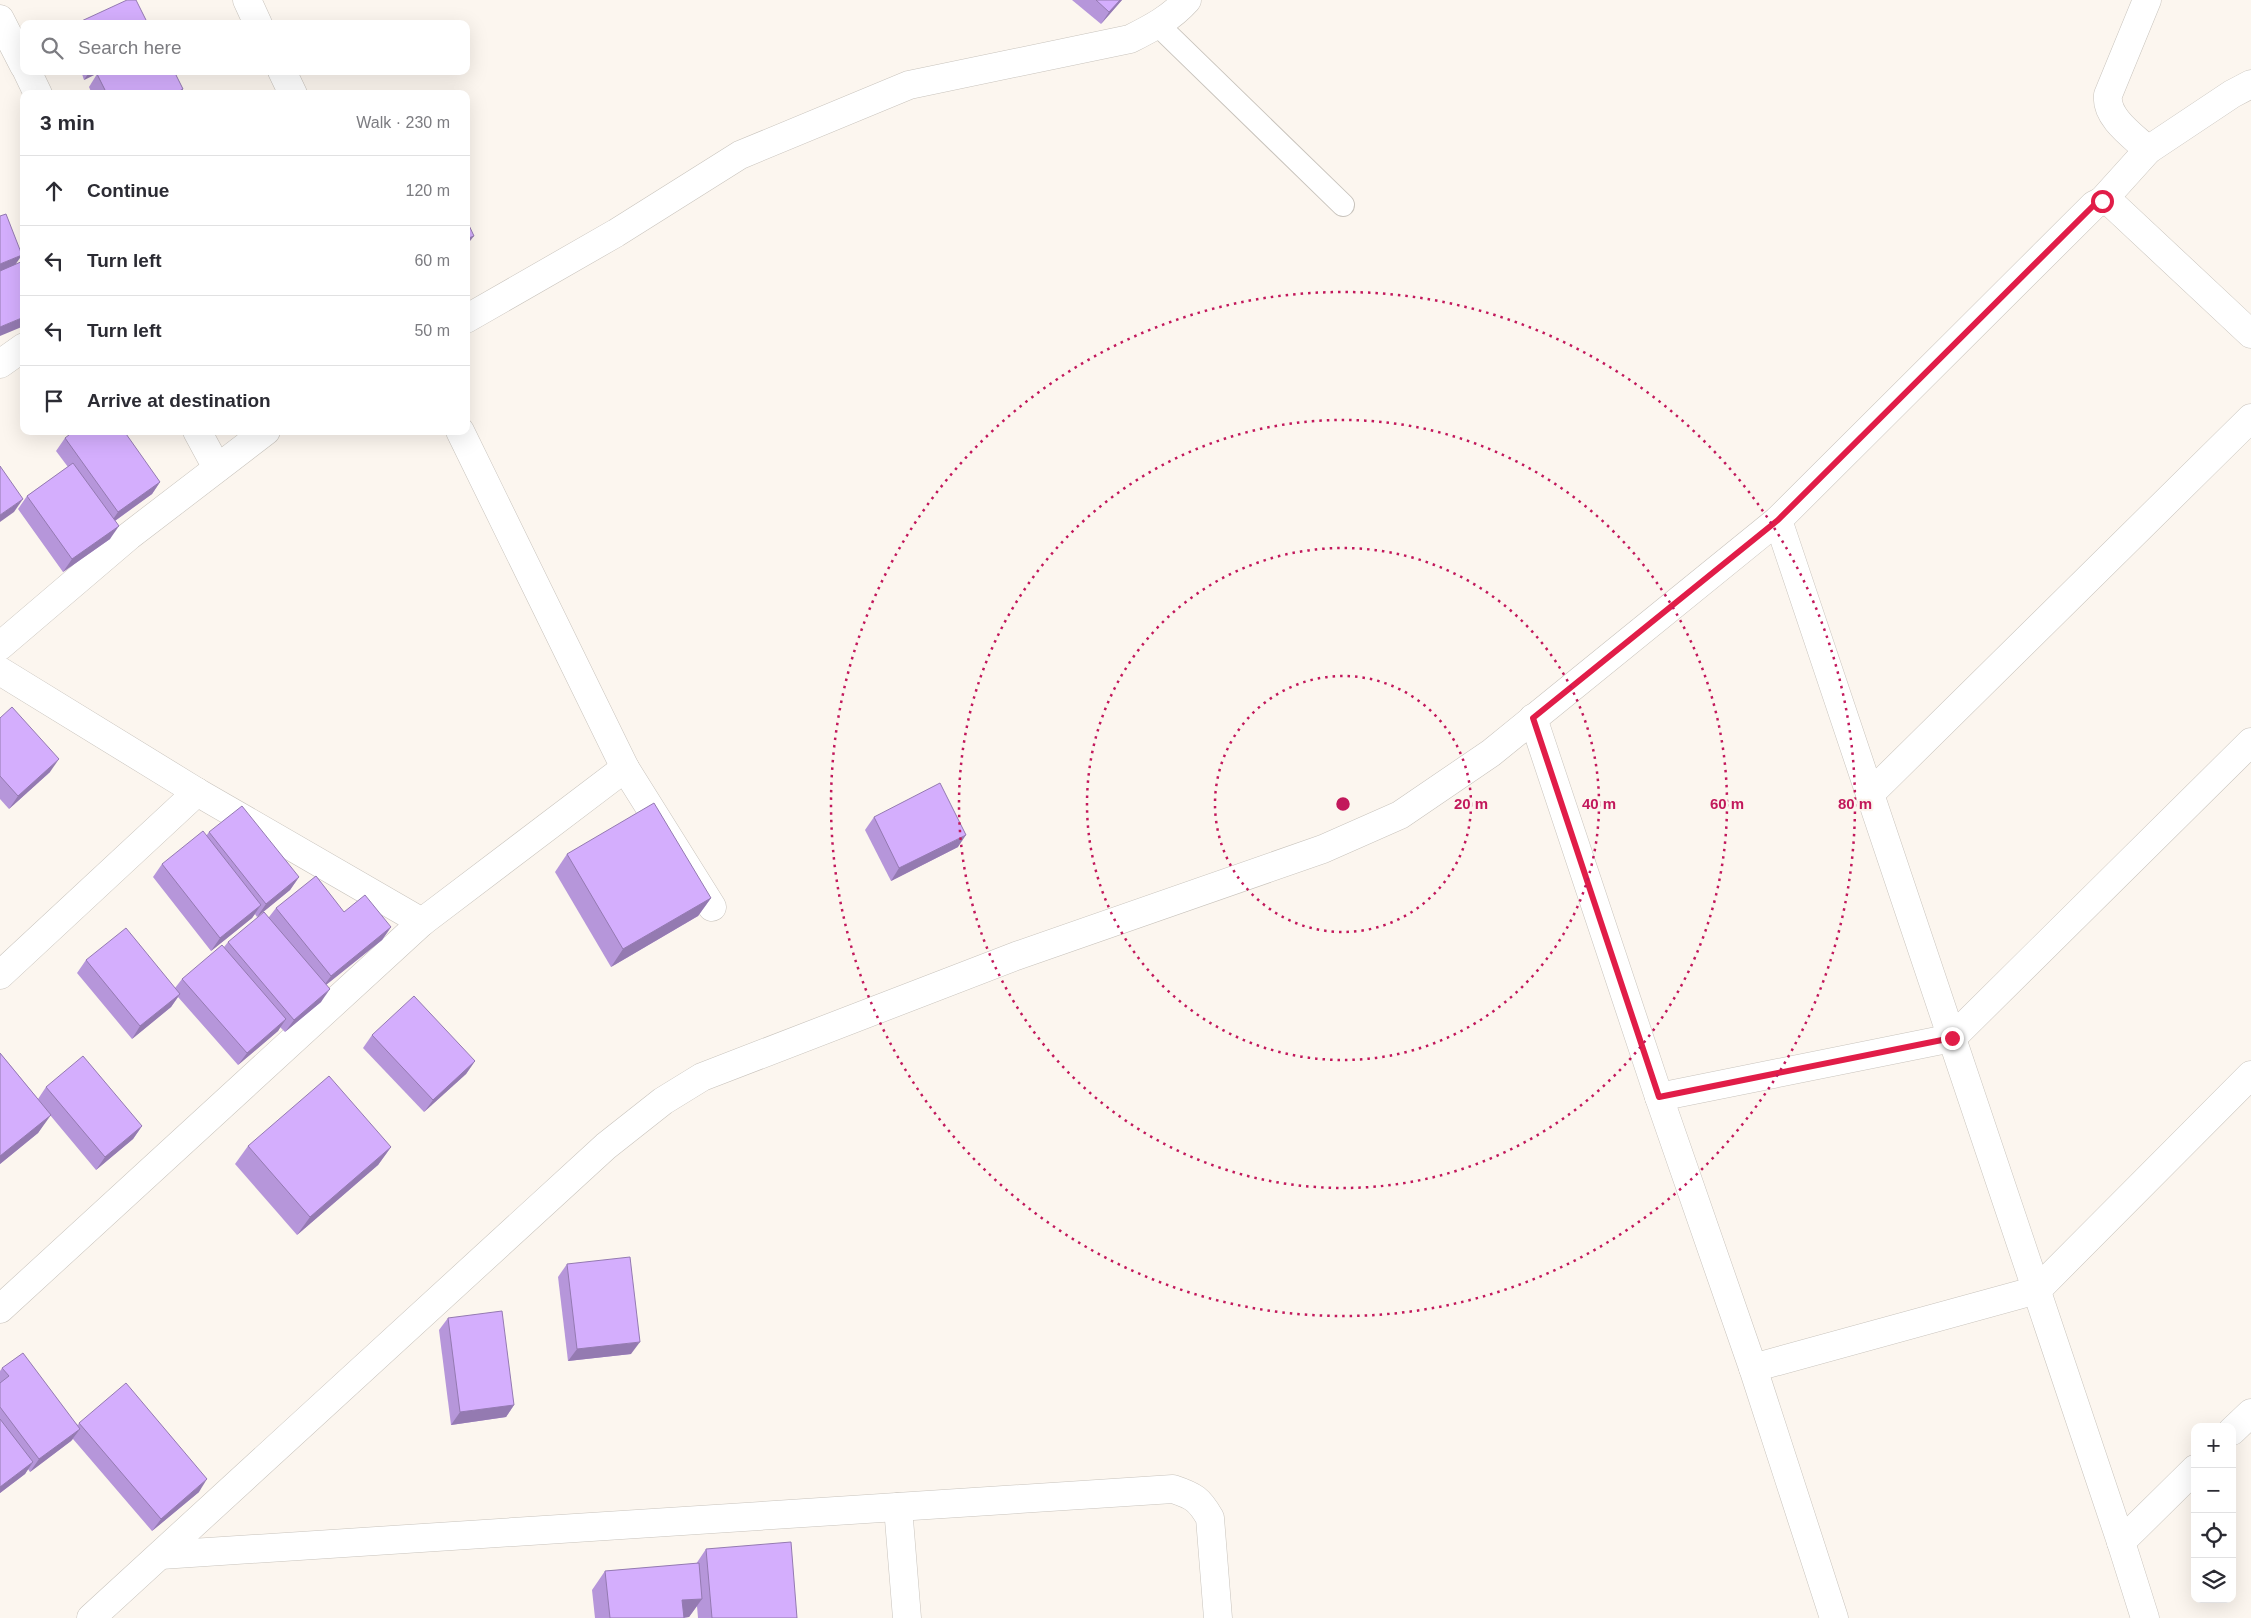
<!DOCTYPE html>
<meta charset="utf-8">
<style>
body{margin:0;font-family:Helvetica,sans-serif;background:#f2f2f3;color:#2b2b33}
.controls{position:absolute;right:15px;bottom:15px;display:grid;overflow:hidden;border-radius:10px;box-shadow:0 5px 20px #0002}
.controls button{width:45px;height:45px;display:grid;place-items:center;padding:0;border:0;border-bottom:1px solid #e1e1e2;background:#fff;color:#2b2b33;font:25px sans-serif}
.stop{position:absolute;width:15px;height:15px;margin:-11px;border:4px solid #e11d48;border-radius:50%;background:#fff}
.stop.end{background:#e11d48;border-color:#fff;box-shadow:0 1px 5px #0008}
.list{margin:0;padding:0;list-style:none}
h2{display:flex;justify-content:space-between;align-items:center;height:65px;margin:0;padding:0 20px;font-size:21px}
h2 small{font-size:16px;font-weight:400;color:#7c7c81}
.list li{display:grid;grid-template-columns:32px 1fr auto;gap:15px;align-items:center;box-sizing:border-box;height:70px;padding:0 20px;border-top:1px solid #e1e1e2}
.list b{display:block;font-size:19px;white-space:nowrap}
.list em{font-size:16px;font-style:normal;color:#7c7c81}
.icon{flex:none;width:28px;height:28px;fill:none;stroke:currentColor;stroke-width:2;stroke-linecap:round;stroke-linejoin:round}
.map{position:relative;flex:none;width:2251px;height:1618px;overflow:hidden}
.search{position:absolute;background:#fff;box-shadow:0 5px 20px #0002;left:20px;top:20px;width:450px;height:55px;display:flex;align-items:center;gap:12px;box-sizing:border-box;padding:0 18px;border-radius:10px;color:#7c7c81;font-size:19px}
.panel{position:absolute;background:#fff;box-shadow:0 5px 20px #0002;left:20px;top:90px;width:450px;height:345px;border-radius:10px}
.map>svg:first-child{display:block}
</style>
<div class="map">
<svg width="2251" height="1618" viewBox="0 0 2251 1618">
<rect width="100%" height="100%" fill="#fcf6ef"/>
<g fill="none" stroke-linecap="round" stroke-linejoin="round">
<defs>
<path id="lane" d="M1158,25L1343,205"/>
<g id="street">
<path d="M247,0L258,24"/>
<path d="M2147,0L2108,95C2105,117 2133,136 2148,150"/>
<path d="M0,19L24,66"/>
<path d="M27,71L38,94"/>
<path d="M282,71L293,94"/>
<path d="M2102,201L2148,150L2232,94L2251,84"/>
<path d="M466,319L616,233L740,155L909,85L1130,39C1152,28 1171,18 1187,0"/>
<path d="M0,364L24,347"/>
<path d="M197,431L217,468"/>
<path d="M460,431L625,768L712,907"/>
<path d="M1778,520L2121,1542L2145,1618"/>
<path d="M0,646L129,536L266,431"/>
<path d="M0,671L197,792L422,922"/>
<path d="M1533,718L1659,1097L1753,1368L1834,1618"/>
<path d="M1870,794L2251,418"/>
<path d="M0,975L197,792"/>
<path d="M1659,1097L1952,1038L2251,742"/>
<path d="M0,1309L422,922L625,768"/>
<path d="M1753,1368L2037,1290L2251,1075"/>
<path d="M2232,1431L2251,1413"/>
<path d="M898,1507L907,1618"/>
<path d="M2121,1542L2195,1469"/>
<path d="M161,1555L1173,1489C1194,1496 1199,1499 1210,1518L1218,1618"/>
<path d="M91,1618L606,1146L663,1101L702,1077L1016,956L1323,849L1400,815L1491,753L1778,520L2094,205L2102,201L2110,202L2251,334"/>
</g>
</defs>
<use href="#lane" stroke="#c8c3bc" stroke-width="24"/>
<use href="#street" stroke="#c8c3bc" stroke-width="29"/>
<use href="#lane" stroke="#fff" stroke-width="22"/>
<use href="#street" stroke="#fff" stroke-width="28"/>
</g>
<g fill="#b696da">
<path d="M1072,0H1122L1101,24Z"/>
<path d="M81,71H102L84,80Z"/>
<path d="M97,74L183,89L180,94H92L89,87Z"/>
<path d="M65,438L160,482L152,494L115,521L110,539L63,572L18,509L27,496L68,467L56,451Z"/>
<path d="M0,718L50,772L9,809L0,799Z"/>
<path d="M874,817L958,847L891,881L865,830Z"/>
<path d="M209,832L299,877L290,890L257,917L255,914L252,918L211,951L153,877L162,864L206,836Z"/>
<path d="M567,854L711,898L698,916L611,967L555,872Z"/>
<path d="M276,908L344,912L391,927L382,940L326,985L321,1002L285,1032L280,1027L278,1031L238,1065L178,997L171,1007L132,1039L77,973L86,960L175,988L182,979L224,947L228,942L269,917Z"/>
<path d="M372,1035L475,1061L466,1074L424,1112L363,1048Z"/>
<path d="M0,1053L38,1099L46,1087L142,1126L133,1139L96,1170L50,1115L38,1133L0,1164Z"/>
<path d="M248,1146L391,1147L378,1165L297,1235L235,1164Z"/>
<path d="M567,1264L631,1354L568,1361L558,1277Z"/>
<path d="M448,1318L514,1405L506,1417L451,1425L439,1330Z"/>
<path d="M2,1368L78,1425L79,1423L199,1492L152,1531L73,1439L71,1441L30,1472L28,1469L25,1474L0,1493V1371Z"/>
<path d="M706,1549L797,1618H698L697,1606L689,1617L684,1618H595L592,1590L605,1571L696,1564Z"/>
</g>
<g fill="#947ab1">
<path d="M1120,0H1122L1101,24L1109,12Z"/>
<path d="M90,71H102L84,80Z"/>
<path d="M183,89L180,94H174Z"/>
<path d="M474,236L466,246V239Z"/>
<path d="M22,255L13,268L0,273V264Z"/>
<path d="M24,317V326L0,336V327Z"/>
<path d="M160,482L152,494L109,525L118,512Z"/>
<path d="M23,499L14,512L0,522V515Z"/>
<path d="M119,526L110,539L63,572L72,559Z"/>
<path d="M59,759L50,772L9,809L18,796Z"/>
<path d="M966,835L958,847L891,881L899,868Z"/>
<path d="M299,877L290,890L257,917L266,904Z"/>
<path d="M711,898L698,916L611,967L623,949Z"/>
<path d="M261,905L252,918L211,951L220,938Z"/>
<path d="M391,927L382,940L322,988L331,976Z"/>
<path d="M330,989L321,1002L285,1032L294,1020Z"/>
<path d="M180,994L171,1007L132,1039L140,1026Z"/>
<path d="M286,1019L278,1031L238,1065L247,1053Z"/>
<path d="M475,1061L466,1074L424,1112L433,1100Z"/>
<path d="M51,1115L38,1133L0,1164V1156Z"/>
<path d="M142,1126L133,1139L96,1170L105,1157Z"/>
<path d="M391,1147L378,1165L297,1235L310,1217Z"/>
<path d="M640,1342L631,1354L568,1361L577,1349Z"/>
<path d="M514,1405L506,1417L451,1425L460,1412Z"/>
<path d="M80,1429L71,1441L30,1472L39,1459Z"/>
<path d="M33,1462L25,1474L0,1493V1487Z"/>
<path d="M207,1479L199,1492L152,1531L161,1519Z"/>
<path d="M702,1599L689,1617L679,1618L682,1600Z"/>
</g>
<g fill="#d4aefd" stroke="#947ab1">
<path d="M127,0H136L148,24H75Z"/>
<path d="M1096,0H1120L1109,12Z"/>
<path d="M104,71H174L183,89L174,94H107L97,74Z"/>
<path d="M6,214L22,255L0,264V216Z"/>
<path d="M466,219L474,236L466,239Z"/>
<path d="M23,261L24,317L0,327V271Z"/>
<path d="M74,431H124L160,482L118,512L65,438Z"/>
<path d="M73,463L119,526L72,559L27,496Z"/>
<path d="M0,466L23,499L0,515Z"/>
<path d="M12,707L59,759L18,796L0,776V718Z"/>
<path d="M940,783L966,835L899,868L874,817Z"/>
<path d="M654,803L711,898L623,949L567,854Z"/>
<path d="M242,806L299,877L266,904L209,832Z"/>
<path d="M203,831L261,905L220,938L162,864Z"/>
<path d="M316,876L344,912L365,895L391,927L331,976L276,908Z"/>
<path d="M264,912L330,989L294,1020L228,942Z"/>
<path d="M126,928L180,994L140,1026L86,960Z"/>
<path d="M222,945L286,1019L247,1053L182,979Z"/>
<path d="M414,996L475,1061L433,1100L372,1035Z"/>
<path d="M0,1053L51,1115L0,1156Z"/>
<path d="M83,1056L142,1126L105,1157L46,1087Z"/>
<path d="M329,1076L391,1147L310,1217L248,1146Z"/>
<path d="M630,1257L640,1342L577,1349L567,1264Z"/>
<path d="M502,1311L514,1405L460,1412L448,1318Z"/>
<path d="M23,1353L80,1429L39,1459L0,1407V1383L9,1376L2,1368Z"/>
<path d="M126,1383L207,1479L161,1519L79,1423Z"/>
<path d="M0,1419L33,1462L0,1487Z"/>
<path d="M791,1542L797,1618H712L706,1549Z"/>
<path d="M699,1563L702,1599L682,1600L684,1618H610L605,1571Z"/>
</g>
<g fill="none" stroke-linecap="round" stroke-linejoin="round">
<path stroke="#e11d48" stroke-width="6" d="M1952,1038L1659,1097L1533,718L1778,520L2094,205L2102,201"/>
</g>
<g fill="none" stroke="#c2185b" stroke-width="2.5" stroke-dasharray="2.5 5">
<circle cx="1343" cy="804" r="128"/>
<circle cx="1343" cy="804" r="256"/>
<circle cx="1343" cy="804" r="384"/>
<circle cx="1343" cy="804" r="512"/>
</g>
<circle cx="1343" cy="804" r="8" fill="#c2185b" stroke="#fcf6ef" stroke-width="2.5"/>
<g font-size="15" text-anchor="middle" font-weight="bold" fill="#c2185b" stroke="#fcf6ef" stroke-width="4.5" stroke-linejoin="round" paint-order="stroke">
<text x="1471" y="809">20 m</text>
<text x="1599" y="809">40 m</text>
<text x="1727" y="809">60 m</text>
<text x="1855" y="809">80 m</text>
</g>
</svg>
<div class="controls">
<button>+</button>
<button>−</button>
<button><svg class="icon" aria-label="locate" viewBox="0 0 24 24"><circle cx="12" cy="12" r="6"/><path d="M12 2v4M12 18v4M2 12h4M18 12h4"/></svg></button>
<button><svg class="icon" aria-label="layers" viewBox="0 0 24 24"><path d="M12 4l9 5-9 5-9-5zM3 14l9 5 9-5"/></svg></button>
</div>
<div class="stop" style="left:2102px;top:201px"></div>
<div class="stop end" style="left:1952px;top:1038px"></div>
<div class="search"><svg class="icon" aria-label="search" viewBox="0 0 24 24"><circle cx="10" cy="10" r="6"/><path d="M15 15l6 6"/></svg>Search here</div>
<section class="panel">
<h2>3 min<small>Walk · 230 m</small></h2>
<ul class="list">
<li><svg class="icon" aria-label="ahead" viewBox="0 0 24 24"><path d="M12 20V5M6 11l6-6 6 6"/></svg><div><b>Continue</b></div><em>120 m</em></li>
<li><svg class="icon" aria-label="left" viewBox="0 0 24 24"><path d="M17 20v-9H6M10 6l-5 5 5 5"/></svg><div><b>Turn left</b></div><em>60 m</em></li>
<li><svg class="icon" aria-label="left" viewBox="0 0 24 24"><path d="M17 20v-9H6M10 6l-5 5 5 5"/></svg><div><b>Turn left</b></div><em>50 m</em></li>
<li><svg class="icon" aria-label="arrive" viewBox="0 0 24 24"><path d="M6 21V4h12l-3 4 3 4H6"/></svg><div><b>Arrive at destination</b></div></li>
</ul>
</section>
</div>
